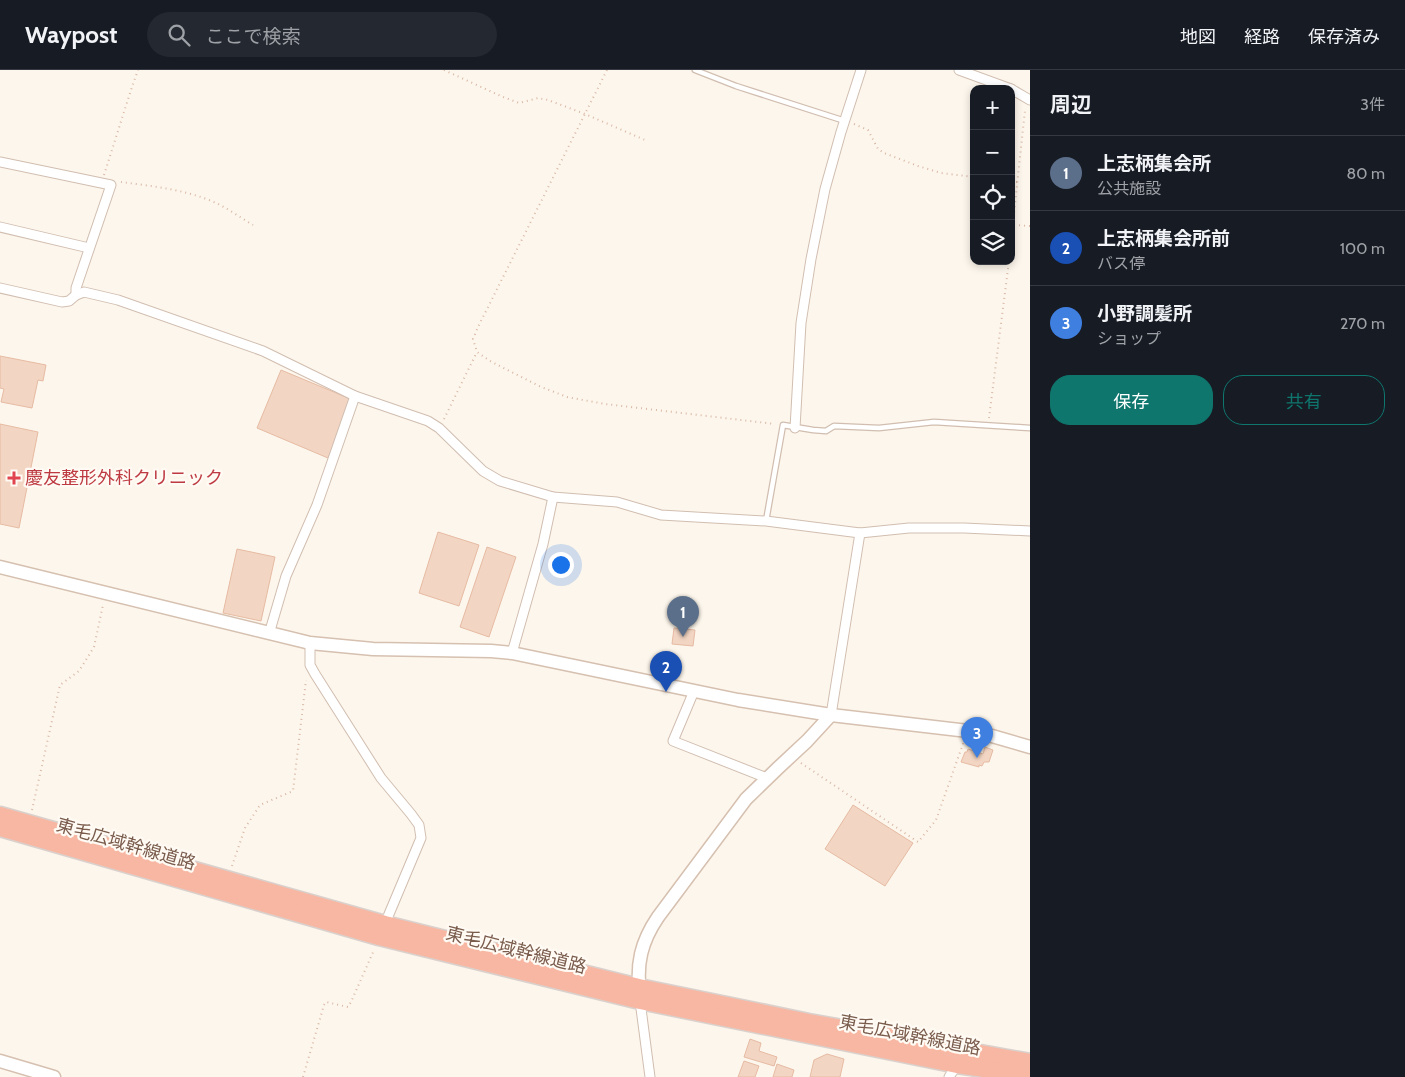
<!DOCTYPE html>
<html lang="ja">
<meta charset="utf-8">
<style>
body{margin:0;font-family:Cabin,"Noto Sans JP",sans-serif;background:#242831;color:#f1f3f6}
.controls{position:absolute;right:15px;top:15px;display:grid;overflow:hidden;border-radius:10px;box-shadow:0 2px 8px #0003}
.controls button{width:45px;height:45px;display:grid;place-items:center;padding:0;border:0;border-bottom:1px solid #363941;background:#171b24;color:#f1f3f6;font:25px sans-serif}
.you{position:absolute;left:560px;top:494px;width:18px;height:18px;margin:-12px;border:4px solid #fff;border-radius:50%;background:#1a73e8;box-shadow:0 0 0 8px #1a73e833}
.badge{display:grid;place-items:center;width:32px;height:32px;border-radius:50%;background:#0f766e;color:#fff;font-size:16px;font-weight:700}
.pin{position:absolute;translate:-50% -41px;filter:drop-shadow(0 1px 2px #0008)}
.pin::after{content:'';position:absolute;top:26px;width:18px;height:15px;background:inherit;clip-path:polygon(0 0,100% 0,50% 100%)}
.list{margin:0;padding:0;list-style:none}
h2{display:flex;justify-content:space-between;align-items:center;height:65px;margin:0;padding:0 20px;font-size:21px}
h2 small{font-size:16px;font-weight:400;color:#9ea1a6}
.list li{display:grid;grid-template-columns:32px 1fr auto;gap:15px;align-items:center;box-sizing:border-box;height:75px;padding:0 20px;border-top:1px solid #363941}
.list b{display:block;font-size:19px;white-space:nowrap}
.list p{margin:0;font-size:16px;white-space:nowrap;color:#9ea1a6}
.list em{font-size:16px;font-style:normal;color:#9ea1a6}
.actions{display:flex;gap:10px;padding:15px 20px}
.actions a{flex:1;padding:11px 0;border:1px solid #0f766e;border-radius:20px;text-align:center;font-size:18px;color:#0f766e}
.actions .main{background:#0f766e;color:#fff}
.icon{flex:none;width:28px;height:28px;fill:none;stroke:currentColor;stroke-width:2;stroke-linecap:round;stroke-linejoin:round}
.map{position:relative;flex:none;width:1030px;height:1007px;overflow:hidden}
header{display:flex;align-items:center;gap:30px;box-sizing:border-box;height:70px;padding:0 25px;background:#171b24;border-bottom:1px solid #363941}
header strong{font-size:24px}
nav{display:flex;gap:28px;margin-inline-start:auto;font-size:18px}
.search{width:350px;height:45px;background:#242831;display:flex;align-items:center;gap:12px;box-sizing:border-box;padding:0 18px;border-radius:28px;color:#9ea1a6;font-size:19px}
main{display:flex}
aside{flex:1;background:#171b24}
.map>svg:first-child{display:block}
</style>
<header>
<strong>Waypost</strong>
<div class="search"><svg class="icon" aria-label="search" viewBox="0 0 24 24"><circle cx="10" cy="10" r="6"/><path d="M15 15l6 6"/></svg>ここで検索</div>
<nav><a>地図</a><a>経路</a><a>保存済み</a></nav>
</header>
<main>
<div class="map">
<svg width="1030" height="1007" viewBox="0 0 1030 1007">
<rect width="100%" height="100%" fill="#fdf6ec"/>
<g fill="#f3d5c3" stroke="#e6bba3">
<path d="M0,286L46,295L43,311L38,310L32,338L1,332L4,319L0,318Z"/>
<path d="M281,300L353,330L328,388L257,358Z"/>
<path d="M0,354L38,362L19,458L0,454Z"/>
<path d="M438,462L479,475L459,536L419,523Z"/>
<path d="M487,477L516,487L489,567L460,557Z"/>
<path d="M237,479L275,487L261,551L223,543Z"/>
<path d="M674,558L695,560L693,576L672,574Z"/>
<path d="M985,677L993,680L989,692H984L982,696L979,695V697L961,692L965,682H967L968,679L983,684Z"/>
<path d="M853,735L913,773L885,816L825,779Z"/>
<path d="M750,969L761,973L759,981L777,987L774,996L744,987Z"/>
<path d="M827,984L844,989L840,1007H810L814,990Z"/>
<path d="M744,991L759,996L755,1007H738Z"/>
<path d="M777,994L794,1000L792,1007H773Z"/>
</g>
<g fill="none" stroke-linecap="round" stroke-linejoin="round">
<defs>
<g id="lane">
<path d="M695,0L736,16L845,51"/>
<path d="M766,451L783,355L813,360L826,361L834,356L879,358L934,352L1030,358"/>
</g>
<g id="street">
<path d="M959,0L1011,19"/>
<path d="M1011,19L1030,30"/>
<path d="M0,92L111,115L76,218V225"/>
<path d="M0,157L89,178"/>
<path d="M0,218L62,232L69,231L76,225L84,222L118,230L263,281L355,326L428,351L439,358L483,401L500,411L553,427L617,432L661,445L766,451L860,463L909,458H964L1030,461"/>
<path d="M795,358L801,253L811,189L825,119L841,62L861,0"/>
<path d="M269,564L286,506L317,435L355,326"/>
<path d="M310,573V595L315,604L381,708L411,744L419,755L421,768L384,856"/>
<path d="M512,583L543,474L553,427"/>
<path d="M694,621L673,671L767,708"/>
<path d="M831,645L860,463"/>
<path d="M640,931L650,1007"/>
<path d="M949,1007L957,995"/>
</g>
<g id="secondary">
<path d="M0,497L310,573L373,579L491,581L512,583L738,630L831,645L968,661L992,666L1030,677"/>
<path d="M640,924C636,894 641,872 658,847L746,729L778,698L807,671L831,645"/>
<path d="M0,991L54,1007"/>
</g>
<g id="highway">
<path d="M0,745L385,854L639,917L809,952L1030,992"/>
<path d="M0,758L379,867L640,931L957,995L1030,1006"/>
</g>
</defs>
<use href="#lane" stroke="#d1beb0" stroke-width="7"/>
<use href="#street" stroke="#d1beb0" stroke-width="11"/>
<use href="#secondary" stroke="#d6c0b0" stroke-width="15"/>
<use href="#highway" stroke="#dad1cd" stroke-width="19"/>
<g stroke="#d9b8a5" stroke-width="2" stroke-dasharray="1 4" stroke-linecap="butt">
<path d="M444,0L503,27L519,33L538,28L548,30L585,44L645,70"/>
<path d="M607,0L478,257L473,269L477,282L490,291L539,316L567,327L605,334L775,354"/>
<path d="M854,54L868,60L878,79L884,83L918,96L941,103L974,107"/>
<path d="M104,105L131,20L138,0"/>
<path d="M121,112C152,116 188,120 216,133C229,139 241,148 253,155"/>
<path d="M1011,112H1018"/>
<path d="M1014,155L1030,156"/>
<path d="M1011,172L1025,40"/>
<path d="M989,348L1009,191"/>
<path d="M444,349L477,282"/>
<path d="M801,693L918,772L936,750L964,671"/>
<path d="M32,740L60,615L79,601L94,577L103,535"/>
<path d="M232,796L245,758L260,735L293,721L306,610"/>
<path d="M303,1007L324,935L326,932L348,937L351,932L374,880"/>
</g>
<use href="#lane" stroke="#fff" stroke-width="4.5"/>
<use href="#street" stroke="#fff" stroke-width="9"/>
<use href="#secondary" stroke="#fff" stroke-width="12"/>
<use href="#highway" stroke="#f7b7a3" stroke-width="16"/>
</g>
<path fill="#e0444e" stroke="#fffaf3" stroke-width="2" d="M11.5 400.5h5v5h5v5h-5v5h-5v-5h-5v-5h5z"/>
<g text-anchor="middle" stroke-width="4.5" stroke-linejoin="round" paint-order="stroke">
<g font-size="18" fill="#be3a42" stroke="#fffaf3" text-anchor="start">
<text x="25" y="414">慶友整形外科クリニック</text>
</g>
<g font-size="18" fill="#7a5c4d" stroke="#fffaf3">
<text transform="translate(126 774) rotate(16)" y="6">東毛広域幹線道路</text>
<text transform="translate(516 880) rotate(14)" y="6">東毛広域幹線道路</text>
<text transform="translate(910 965) rotate(11)" y="6">東毛広域幹線道路</text>
</g>
</g>
</svg>
<div class="controls">
<button>+</button>
<button>−</button>
<button><svg class="icon" aria-label="locate" viewBox="0 0 24 24"><circle cx="12" cy="12" r="6"/><path d="M12 2v4M12 18v4M2 12h4M18 12h4"/></svg></button>
<button><svg class="icon" aria-label="layers" viewBox="0 0 24 24"><path d="M12 4l9 5-9 5-9-5zM3 14l9 5 9-5"/></svg></button>
</div>
<div class="you"></div>
<div class="pin badge" style="left:683px;top:567px;background:#5c6f8a">1</div>
<div class="pin badge" style="left:666px;top:622px;background:#1a4fb4">2</div>
<div class="pin badge" style="left:977px;top:688px;background:#3f7fe0">3</div>
</div>
<aside>
<h2>周辺<small>3件</small></h2>
<ul class="list">
<li><span class="badge" style="background:#5c6f8a">1</span><div><b>上志柄集会所</b><p>公共施設</p></div><em>80 m</em></li>
<li><span class="badge" style="background:#1a4fb4">2</span><div><b>上志柄集会所前</b><p>バス停</p></div><em>100 m</em></li>
<li><span class="badge" style="background:#3f7fe0">3</span><div><b>小野調髪所</b><p>ショップ</p></div><em>270 m</em></li>
</ul>
<div class="actions"><a class="main">保存</a><a>共有</a></div>
</aside>
</main>
